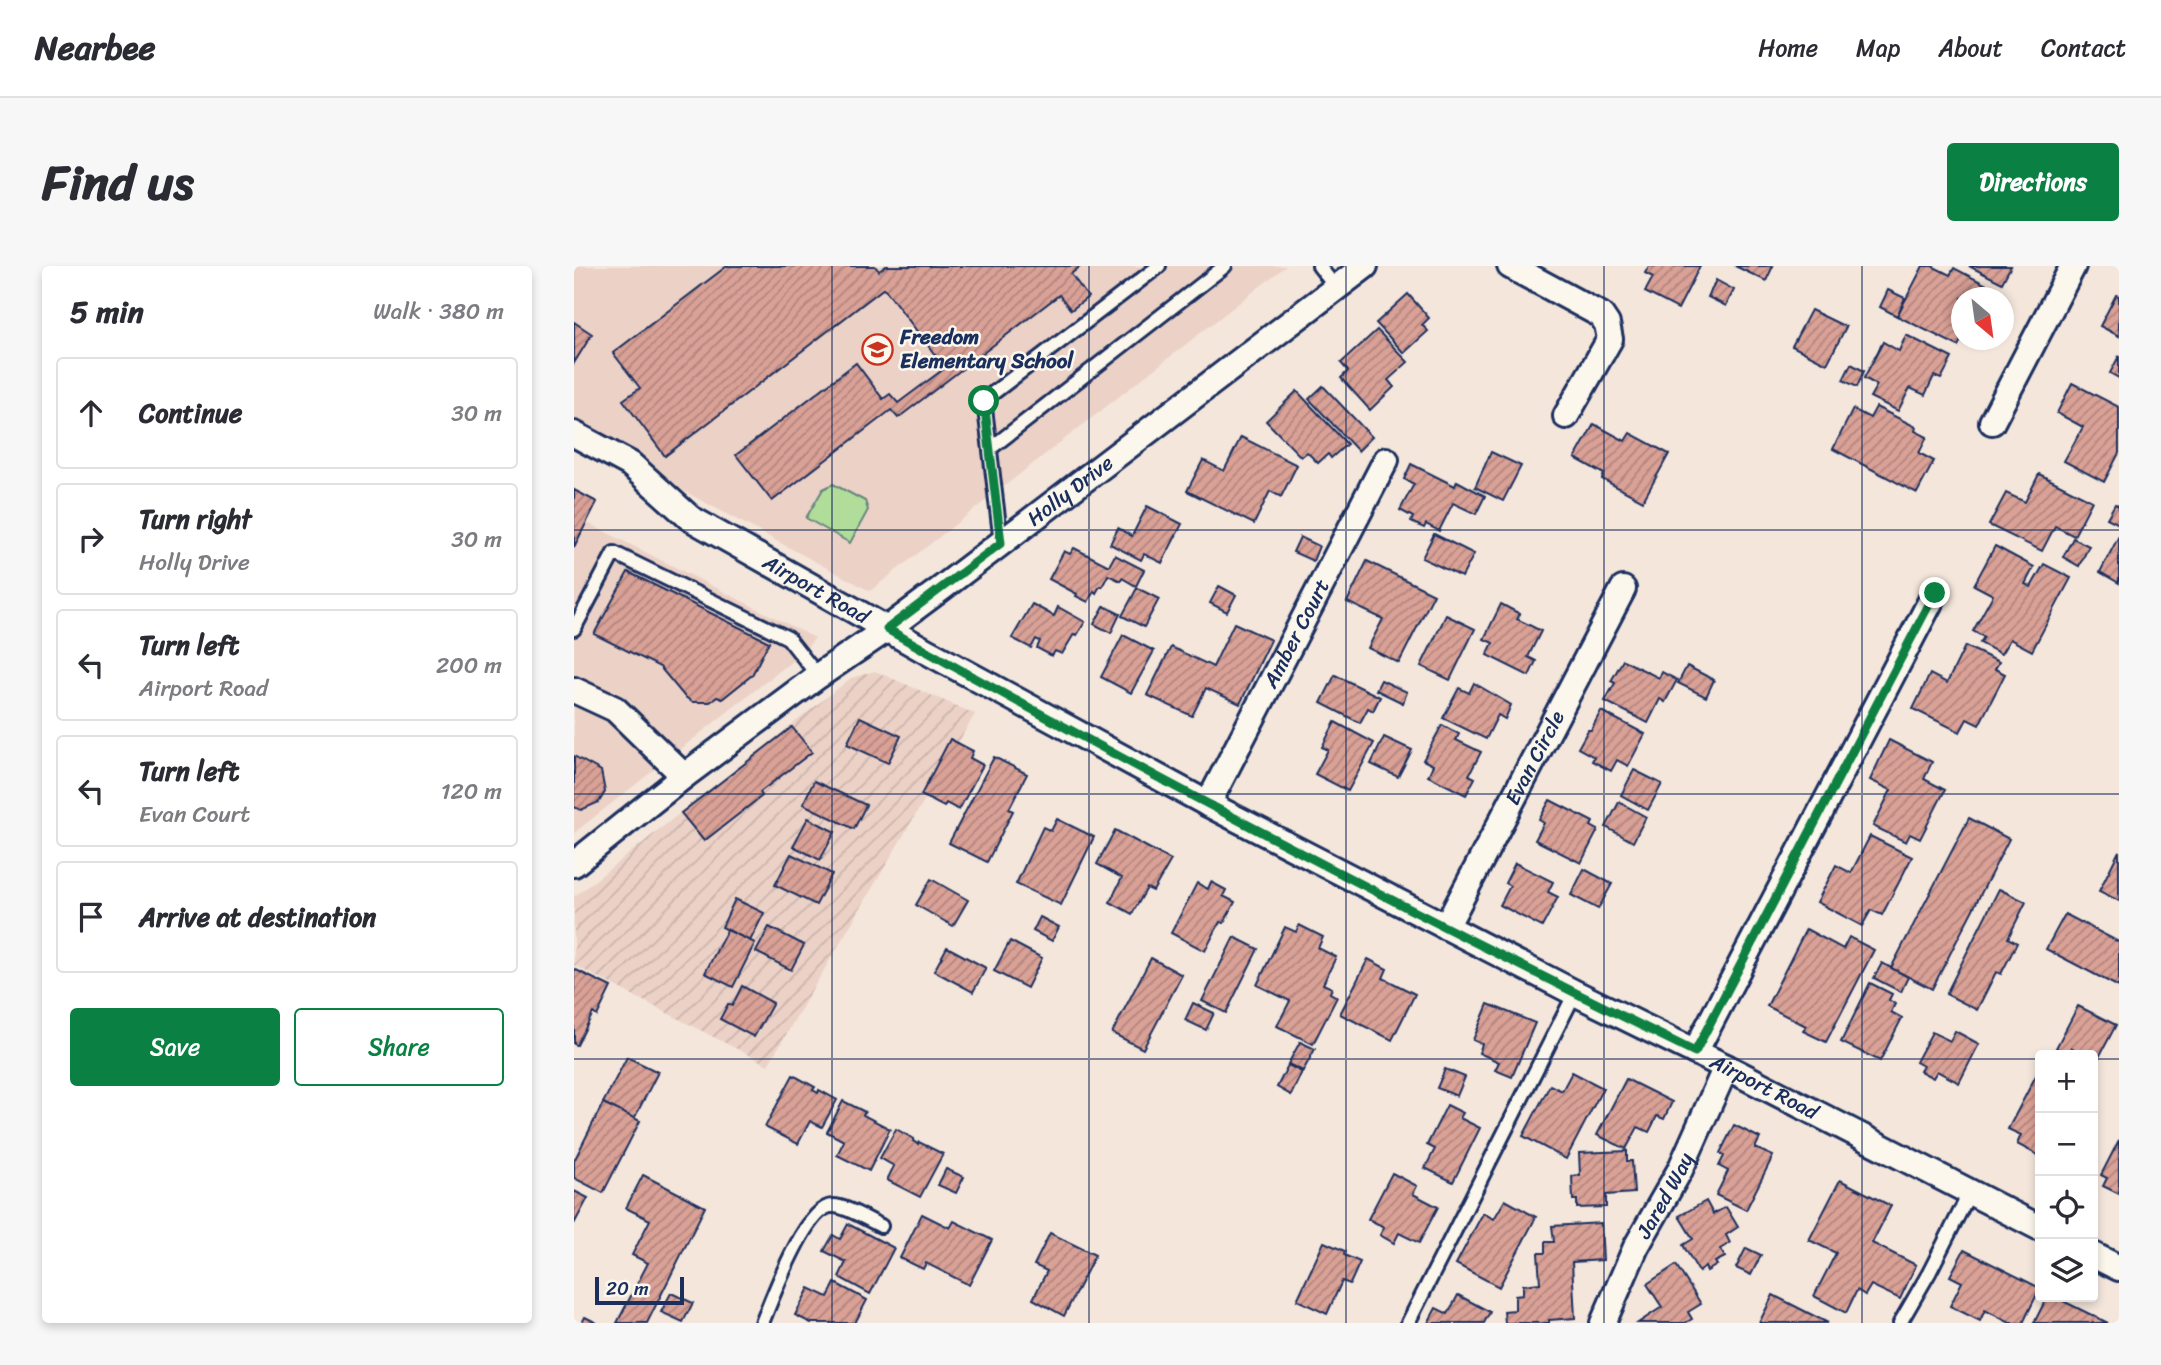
<!DOCTYPE html>
<meta charset="utf-8">
<style>
body{margin:0;font-family:Sriracha,sans-serif;background:#f7f7f7;color:#2b2b33}
.controls{position:absolute;right:21px;bottom:21px;display:grid;overflow:hidden;border-radius:7px;box-shadow:0 4px 10px #0003}
.controls button{width:63px;height:63px;display:grid;place-items:center;padding:0;border:0;border-bottom:2px solid #e1e1e2;background:#fff;color:#2b2b33;font:35px sans-serif}
.compass{position:absolute;left:1377px;top:21px;width:63px;height:63px;border-radius:50%;background:#fff;box-shadow:0 4px 10px #0003;rotate:151deg}
.scale{position:absolute;left:21px;bottom:18px;width:89px;box-sizing:border-box;padding-left:7px;border:4px solid #1b2f5e;border-top:0;font-size:19px;line-height:24px;white-space:nowrap;color:#1b2f5e;-webkit-text-stroke:5px #fbf7ec;paint-order:stroke}
.stop{position:absolute;width:21px;height:21px;margin:-16px;border:5px solid #0b8043;border-radius:50%;background:#fff}
.stop.end{background:#0b8043;border-color:#fff;box-shadow:0 2px 7px #0008}
.list{margin:0;padding:0;list-style:none}
h2{display:flex;justify-content:space-between;align-items:center;height:91px;margin:0;padding:0 28px;font-size:30px}
h2 small{font-size:23px;font-weight:400;color:#7c7c81}
.list li{display:grid;grid-template-columns:46px 1fr auto;gap:21px;align-items:center;box-sizing:border-box;height:112px;margin:0 14px 14px;padding:0 14px;border:2px solid #e1e1e2;border-radius:7px}
.list b{display:block;font-size:26px;white-space:nowrap}
.list p{margin:0;font-size:23px;white-space:nowrap;color:#7c7c81}
.list em{font-size:23px;font-style:normal;color:#7c7c81}
.actions{display:flex;gap:14px;padding:21px 28px}
.actions a{flex:1;padding:16px 0;border:2px solid #0b8043;border-radius:7px;text-align:center;font-size:24px;color:#0b8043}
.actions .main{background:#0b8043;color:#fff}
.icon{flex:none;width:38px;height:38px;fill:none;stroke:currentColor;stroke-width:2;stroke-linecap:round;stroke-linejoin:round}
.map{position:relative;flex:none;width:1545px;height:1057px;overflow:hidden;border-radius:7px}
header{display:flex;align-items:center;gap:42px;box-sizing:border-box;height:98px;padding:0 35px;background:#fff;border-bottom:2px solid #e1e1e2}
header strong{font-size:33px}
nav{display:flex;gap:38px;margin-inline-start:auto;font-size:24px}
.intro{display:flex;align-items:center;justify-content:space-between;box-sizing:border-box;height:168px;padding:0 42px}
h1{margin:0;font-size:49px}
.button{padding:18px 32px;border-radius:7px;background:#0b8043;color:#fff;font-size:24px;font-weight:700}
main{display:flex;gap:42px;padding:0 42px}
aside{flex:1;background:#fff;border-radius:7px;box-shadow:0 4px 10px #0003}
.map>svg:first-child{display:block}
</style>
<header>
<strong>Nearbee</strong>
<nav><a>Home</a><a>Map</a><a>About</a><a>Contact</a></nav>
</header>
<div class="intro"><h1>Find us</h1><a class="button">Directions</a></div>
<main>
<aside>
<h2>5 min<small>Walk · 380 m</small></h2>
<ul class="list">
<li><svg class="icon" aria-label="ahead" viewBox="0 0 24 24"><path d="M12 20V5M6 11l6-6 6 6"/></svg><div><b>Continue</b></div><em>30 m</em></li>
<li><svg class="icon" aria-label="right" viewBox="0 0 24 24"><path d="M7 20v-9h11M14 6l5 5-5 5"/></svg><div><b>Turn right</b><p>Holly Drive</p></div><em>30 m</em></li>
<li><svg class="icon" aria-label="left" viewBox="0 0 24 24"><path d="M17 20v-9H6M10 6l-5 5 5 5"/></svg><div><b>Turn left</b><p>Airport Road</p></div><em>200 m</em></li>
<li><svg class="icon" aria-label="left" viewBox="0 0 24 24"><path d="M17 20v-9H6M10 6l-5 5 5 5"/></svg><div><b>Turn left</b><p>Evan Court</p></div><em>120 m</em></li>
<li><svg class="icon" aria-label="arrive" viewBox="0 0 24 24"><path d="M6 21V4h12l-3 4 3 4H6"/></svg><div><b>Arrive at destination</b></div></li>
</ul>
<div class="actions"><a class="main">Save</a><a>Share</a></div>
</aside>
<div class="map">
<svg width="1545" height="1057" viewBox="0 0 1545 1057">
<defs>
<pattern id="industrial-furrows" width="10" height="10" patternUnits="userSpaceOnUse" patternTransform="scale(1.75)"><rect width="10" height="10" fill="#ecd1c6"/><path d="M-1 1l2-2M0 10L10 0M9 11l2-2" fill="none" stroke="#cab4ac"/></pattern>
<pattern id="building-hatch" width="6" height="6" patternUnits="userSpaceOnUse" patternTransform="scale(1.75)"><rect width="6" height="6" fill="#daa196"/><path d="M-1 1l2-2M0 6l6-6M5 7l2-2" fill="none" stroke="#b0847e"/></pattern>
</defs>
<rect width="100%" height="100%" fill="#f4e6db"/>
<filter id="ink" filterUnits="userSpaceOnUse"><feTurbulence type="fractalNoise" baseFrequency=".0143" numOctaves="2"/><feDisplacementMap in="SourceGraphic" scale="14" xChannelSelector="R" yChannelSelector="G"/><feConvolveMatrix kernelMatrix="1 2 1 2 8 2 1 2 1" color-interpolation-filters="sRGB"/></filter>
<g filter="url(#ink)">
<g fill="#ecd1c6">
<path d="M0,0H712L296,325L0,166Z"/>
<path d="M0,250L241,372L227,388L0,567Z"/>
</g>
<path fill="url(#industrial-furrows)" d="M301,405L401,448L194,799L0,699V631L277,412Z"/>
<path fill="#b1dd9b" stroke="#66867c" stroke-width="2" d="M259,218L291,235L294,244L276,277L232,252L249,223Z"/>
<g fill="url(#building-hatch)" stroke="#1b2f5e" stroke-width="2">
<path d="M153,0H301L305,5L312,0H507L497,8L514,31L497,44L485,29L324,152L317,144L198,235L162,189L282,97L309,133L316,128L324,137L371,102L310,22L91,190L49,134L66,122L39,87Z"/>
<path d="M1075,0H1126L1104,43L1071,26L1079,11L1071,7Z"/>
<path d="M1161,0H1199L1192,15Z"/>
<path d="M1349,0H1358L1376,9L1380,2L1426,26L1423,32H1388V73L1384,80L1323,50Z"/>
<path d="M1395,0H1437L1428,17Z"/>
<path d="M1142,14L1160,24L1152,40L1134,31Z"/>
<path d="M1314,24L1331,32L1323,50L1306,41Z"/>
<path d="M834,28L855,52L848,59L854,65L830,87L802,57Z"/>
<path d="M1542,29L1545,30V70L1526,60Z"/>
<path d="M1237,44L1272,61L1253,98L1218,80Z"/>
<path d="M0,56L18,68L0,97Z"/>
<path d="M803,64L834,96L814,114L820,121L796,144L767,112L774,105L767,97Z"/>
<path d="M1332,69L1378,92L1367,113L1360,110L1351,129L1336,122L1324,145L1296,131L1303,119L1290,112L1309,76L1325,85Z"/>
<path d="M1545,90V112L1536,107Z"/>
<path d="M1277,98L1290,105L1283,121L1269,114Z"/>
<path d="M1498,117L1545,141V187L1530,216L1490,195L1509,161L1483,147Z"/>
<path d="M749,120L798,171L784,185L735,133Z"/>
<path d="M723,125L773,178L757,192L754,188L744,197L733,186L727,191L692,155Z"/>
<path d="M1302,141L1342,161L1341,165L1353,171L1345,187L1360,195L1343,227L1259,183L1279,143L1296,152Z"/>
<path d="M1020,158L1051,175L1056,167L1095,188L1069,235L1028,213L1030,208L1001,192Z"/>
<path d="M667,171L723,199L707,231L696,225L680,258L613,225L629,194L650,205Z"/>
<path d="M917,186L947,200L929,235L901,221Z"/>
<path d="M837,198L881,220L883,215L911,230L902,248L879,237L865,265L852,258L850,262L837,256L839,251L826,244L840,218L830,213Z"/>
<path d="M1465,208L1518,235L1500,270L1481,260L1468,285L1415,259L1432,227L1451,236Z"/>
<path d="M0,224L23,236L0,281Z"/>
<path d="M1541,238L1545,240V258L1533,252Z"/>
<path d="M573,240L608,258L588,297L570,288L567,294L536,278L544,262L558,270Z"/>
<path d="M860,268L900,288L888,311L848,292Z"/>
<path d="M1545,270V317L1526,306Z"/>
<path d="M726,271L745,280L739,295L719,286Z"/>
<path d="M1499,272L1515,280L1505,300L1489,291Z"/>
<path d="M1421,280L1460,301L1451,318L1457,321L1470,298L1497,312L1458,385L1436,373L1427,388L1406,377L1410,371L1399,365L1419,329L1400,319Z"/>
<path d="M500,282L535,300L541,289L570,304L562,320L548,312L547,315L534,309L528,321L526,320L522,327L520,325L514,336L502,330L503,328L475,313L490,285L496,288Z"/>
<path d="M793,295L860,328L825,397L794,382L809,353L773,336Z"/>
<path d="M54,306L195,376L178,409L148,433L143,431L136,436H118L110,430L86,401L20,368Z"/>
<path d="M645,320L662,329L653,346L636,337Z"/>
<path d="M563,322L585,333L570,361L548,350Z"/>
<path d="M458,338L480,350L484,341L511,356L503,369L500,368L488,388L481,385L478,390L463,382L466,375L462,373L457,382L438,372Z"/>
<path d="M927,338L946,348L943,353L967,365L954,391L962,395L955,410L913,389L919,377L910,373Z"/>
<path d="M530,340L546,348L537,367L520,358Z"/>
<path d="M872,349L901,363L876,414L847,400Z"/>
<path d="M660,357L697,374L666,438L632,422L618,450L573,429L597,381L639,401Z"/>
<path d="M549,369L580,385L557,427L527,411Z"/>
<path d="M1391,380L1425,396L1421,403L1431,408L1405,459L1393,453L1386,466L1339,443L1356,408L1373,417Z"/>
<path d="M1049,394L1085,412L1088,406L1103,414L1091,436L1086,433L1074,457L1031,435L1041,417L1037,415Z"/>
<path d="M1113,400L1140,414L1132,431L1104,417Z"/>
<path d="M761,409L806,431L799,445L794,442L786,457L747,437Z"/>
<path d="M807,414L833,426L829,437L802,424Z"/>
<path d="M900,417L937,439L931,453L924,449L912,473L869,452L885,422L895,427Z"/>
<path d="M1027,445L1071,468L1054,500L1043,494L1037,505L1018,495L1020,491L1004,482L1014,464H1017Z"/>
<path d="M286,451L327,470L314,497L273,478Z"/>
<path d="M761,456L800,477L774,525L741,508L754,484L748,481Z"/>
<path d="M868,459L885,468L882,474L907,486L895,509L901,512L892,529L854,510L859,499L849,494Z"/>
<path d="M218,461L238,486L186,526L188,530L130,575L107,547Z"/>
<path d="M810,471L838,484L824,511L797,498Z"/>
<path d="M376,473L399,485L396,492L409,499L385,544L372,537L370,541L347,529Z"/>
<path d="M1315,474L1358,496L1350,513L1371,524L1346,573L1336,568L1332,576L1299,560L1317,524L1296,514Z"/>
<path d="M0,490L27,505L31,526L25,536L7,544L0,541Z"/>
<path d="M420,491L453,508L435,543L439,545L413,596L375,577Z"/>
<path d="M1060,504L1088,518L1074,544L1047,529Z"/>
<path d="M240,515L292,539L280,563L229,538Z"/>
<path d="M976,534L1019,556L1017,560L1024,564L1007,597L961,574L970,557L965,554Z"/>
<path d="M1045,536L1072,551L1059,576L1032,561Z"/>
<path d="M234,552L261,566L246,594L219,580Z"/>
<path d="M1395,552L1435,573L1358,723L1317,702Z"/>
<path d="M483,553L520,571L487,639L442,618L469,561L477,565Z"/>
<path d="M541,564L597,594L579,625L573,622L558,648L536,636L548,612L523,598Z"/>
<path d="M1296,570L1338,591L1308,649L1297,644L1288,660L1243,636L1262,599L1277,607Z"/>
<path d="M1545,585V635L1525,625Z"/>
<path d="M217,588L258,608L242,639L201,619Z"/>
<path d="M941,597L979,616L974,626L984,631L968,661L926,639L936,620L931,617Z"/>
<path d="M1010,603L1038,618L1024,643L997,629Z"/>
<path d="M357,613L394,634L379,660L342,639Z"/>
<path d="M637,616L652,624L649,630L661,636L650,657L646,656L631,685L597,667L623,617L634,623Z"/>
<path d="M1425,623L1452,636L1434,672L1443,677L1427,708L1422,706L1403,744L1372,728Z"/>
<path d="M161,633L190,647L176,675L148,661Z"/>
<path d="M1491,648L1545,676V721L1472,683Z"/>
<path d="M466,651L485,661L478,675L459,665Z"/>
<path d="M725,659L749,671L744,682L762,691L749,718L758,722L756,727L763,731L739,778L703,760L716,735L683,719L711,661L722,666Z"/>
<path d="M195,661L230,679L217,704L182,686Z"/>
<path d="M1232,663L1269,683L1275,671L1300,684L1252,776L1229,765L1232,760L1193,740Z"/>
<path d="M153,664L181,677L159,721L131,707Z"/>
<path d="M660,671L684,683L652,747L628,735Z"/>
<path d="M436,675L468,692L453,722L420,705Z"/>
<path d="M373,681L412,702L399,726L360,705Z"/>
<path d="M577,692L608,709L569,783L538,767Z"/>
<path d="M794,693L813,703L809,712L841,728L818,774L766,748Z"/>
<path d="M1308,697L1334,711L1327,726L1300,712Z"/>
<path d="M0,703L37,721L23,750L19,747L3,779L0,778Z"/>
<path d="M1296,717L1318,728L1315,734L1321,738L1317,746L1328,752L1306,795L1267,776Z"/>
<path d="M168,720L199,737L180,771L146,753L154,738L158,740Z"/>
<path d="M619,737L640,747L632,764L611,754Z"/>
<path d="M914,738L961,757L938,811L921,804L925,796L905,787L908,778L899,774Z"/>
<path d="M1504,740L1542,759L1523,795L1519,793V789H1512L1498,782L1495,788L1482,782Z"/>
<path d="M1381,765L1405,778L1385,817L1363,805L1359,812L1346,805L1349,800L1342,796L1358,766L1376,775Z"/>
<path d="M726,776L741,783L729,805L714,798Z"/>
<path d="M53,791L84,806L60,853L29,837Z"/>
<path d="M714,799L728,806L717,829L703,821Z"/>
<path d="M1466,802V890L1443,878L1447,869L1434,863Z"/>
<path d="M871,803L891,811L883,830L863,822Z"/>
<path d="M998,806L1029,822L992,893L949,870L976,819L988,825Z"/>
<path d="M219,809L241,821L239,824L244,827L245,824L263,834L248,861L236,855L224,878L191,861Z"/>
<path d="M1052,813L1098,836L1090,853L1083,850L1075,866L1064,861L1052,883L1023,869Z"/>
<path d="M269,835L291,846L289,849L316,863L295,905L263,889L270,875L253,866Z"/>
<path d="M29,837L66,855L29,927L0,912V895Z"/>
<path d="M873,839L889,847L886,852L906,862L879,916L851,902L861,883L853,879Z"/>
<path d="M1160,859L1186,872L1181,882L1199,890L1172,944L1142,929L1154,905L1145,900L1150,890L1146,887Z"/>
<path d="M322,863L340,873L339,875L344,878L345,876L369,888L346,931L313,914L320,900L306,892Z"/>
<path d="M1545,874V928L1529,920L1533,912L1527,909Z"/>
<path d="M1053,885V895H1058L1060,927L1032,929V941L1003,942V934H999L998,910L1006,909L1005,887Z"/>
<path d="M372,903L390,911L382,927L364,919Z"/>
<path d="M818,907L843,920L839,928L864,941L845,977L825,967L820,977L806,969L810,961L794,953Z"/>
<path d="M69,909L131,941L73,1057H43L74,997L58,989L76,954L52,942Z"/>
<path d="M1266,914L1317,940L1298,977L1342,999L1326,1033L1297,1019L1291,1029L1283,1024L1272,1047L1240,1030L1262,987L1235,974Z"/>
<path d="M0,925L14,932L0,958Z"/>
<path d="M931,934L962,951L925,1021L882,998L909,947L920,953Z"/>
<path d="M1132,935L1139,948L1152,941L1164,961L1152,969L1156,977L1146,983L1151,991L1141,996L1143,999L1133,1005L1131,1001L1125,1006L1109,979L1119,973L1105,950Z"/>
<path d="M348,948L376,962L380,955L418,974L395,1019L352,997L349,1003L326,992Z"/>
<path d="M1027,957L1029,994L998,996L1001,1052L975,1054V1057H931L930,1045L941,1044V1030L949,1029V1019L966,1017L964,987H971V976H980L978,960Z"/>
<path d="M274,958L320,982L296,1028L265,1011L272,996L250,985L259,969L266,973Z"/>
<path d="M476,967L521,989L490,1050L459,1033L473,1005L460,999Z"/>
<path d="M750,976L771,985L770,989L786,996L776,1018L768,1015L753,1048L723,1034Z"/>
<path d="M1172,982L1187,989L1177,1009L1162,1002Z"/>
<path d="M1390,984L1466,1022L1449,1057H1436L1411,1044L1406,1055L1376,1040L1388,1016L1376,1010Z"/>
<path d="M1102,999L1127,1038L1114,1046L1118,1053L1111,1057H1064L1088,1041L1073,1018Z"/>
<path d="M261,1017L293,1034L281,1057H237L221,1049L235,1022L254,1031Z"/>
<path d="M97,1027L119,1037L109,1056L87,1046Z"/>
<path d="M884,1029L916,1046L910,1057H854L862,1042L874,1048Z"/>
<path d="M1199,1029L1254,1057H1185Z"/>
<path d="M1473,1031H1481L1534,1057H1460Z"/>
<path d="M11,1051L23,1057H8Z"/>
</g>
<g fill="none" stroke-linecap="round" stroke-linejoin="round">
<defs>
<g id="service">
<path d="M745,0L762,22"/>
<path d="M417,182L651,0"/>
<path d="M427,277L410,134L585,0"/>
<path d="M0,363L40,287L214,372L244,410"/>
<path d="M188,1057C198,1033 231,941 258,940C271,939 294,954 307,960"/>
<path d="M834,1057L1001,727"/>
<path d="M1326,1057L1355,1007L1396,926"/>
</g>
<g id="minor">
<path d="M936,0L1027,49L1033,58L1036,73L992,150"/>
<path d="M1418,156L1499,0"/>
<path id="s1" d="M0,168L56,198L116,252L352,385L634,538L1001,727L1152,801L1466,962"/>
<path d="M0,424L41,443L110,510"/>
<path id="s2" d="M634,538L812,194"/>
<path id="s3" d="M0,598L110,510L244,410L313,363L368,322L791,0"/>
<path id="s4" d="M872,661L1049,323"/>
<path d="M1121,786L1361,327"/>
<path d="M1519,989L1545,1002"/>
<path id="s5" d="M1029,1057L1062,981L1106,904L1152,801"/>
</g>
</defs>
<use href="#service" stroke="#1b2f5e" stroke-width="18"/>
<use href="#minor" stroke="#1b2f5e" stroke-width="30"/>
<use href="#service" stroke="#fbf7ec" stroke-width="12"/>
<use href="#minor" stroke="#fbf7ec" stroke-width="24"/>
</g>
</g>
<g fill="none" stroke-linecap="round" stroke-linejoin="round" filter="url(#ink)">
<path stroke="#0b8043" stroke-width="9" d="M410,135L427,277L313,363C578,512 848,652 1121,786L1361,327"/>
</g>
<path fill="none" stroke="#1b2f5e" stroke-width="2" stroke-opacity="0.55" d="M258,0V1057M515,0V1057M772,0V1057M1030,0V1057M1288,0V1057M0,264H1545M0,528H1545M0,793H1466M1519,793H1545"/>
<defs>
<symbol id="school-ring" viewBox="-11 -11 22 22"><circle r="9.5" fill="#fbf7ec" stroke="#c8321e" stroke-width="1.5"/><path d="M0-5L7-2L0 1L-7-2ZM-4 1L0 2.5L4 1V4Q0 6-4 4Z" fill="#c8321e"/></symbol>
</defs>
<g fill-rule="evenodd">
<use href="#school-ring" x="286" y="66" width="35" height="35"/>
</g>
<g text-anchor="middle" stroke-width="5" stroke-linejoin="round" paint-order="stroke">
<g font-size="21" font-weight="bold" fill="#1b2f5e" stroke="#fbf7ec" text-anchor="start">
<text x="326" y="78">Freedom<tspan x="326" dy="24">Elementary School</tspan></text>
</g>
<g font-size="21" fill="#1b2f5e" stroke="#fbf7ec">
<text dy="7" stroke="none"><textPath href="#s3" startOffset="621">Holly Drive</textPath></text>
<text dy="7" stroke="none"><textPath href="#s1" startOffset="289">Airport Road</textPath></text>
<text dy="7" stroke="none"><textPath href="#s2" startOffset="192">Amber Court</textPath></text>
<text dy="7" stroke="none"><textPath href="#s4" startOffset="191">Evan Circle</textPath></text>
<text dy="7" stroke="none"><textPath href="#s1" startOffset="1360">Airport Road</textPath></text>
<text dy="7" stroke="none"><textPath href="#s5" startOffset="142">Jared Way</textPath></text>
</g>
</g>
</svg>
<div class="controls">
<button>+</button>
<button>−</button>
<button><svg class="icon" aria-label="locate" viewBox="0 0 24 24"><circle cx="12" cy="12" r="6"/><path d="M12 2v4M12 18v4M2 12h4M18 12h4"/></svg></button>
<button><svg class="icon" aria-label="layers" viewBox="0 0 24 24"><path d="M12 4l9 5-9 5-9-5zM3 14l9 5 9-5"/></svg></button>
</div>
<svg class="compass" viewBox="-18 -18 36 36"><path d="M0-13l5 13h-10z" fill="#e53935"/><path d="M0 13l5-13h-10z" fill="#7c7c81"/></svg>
<div class="scale">20 m</div>
<div class="stop" style="left:410px;top:135px"></div>
<div class="stop end" style="left:1361px;top:327px"></div>
</div>
</main>
